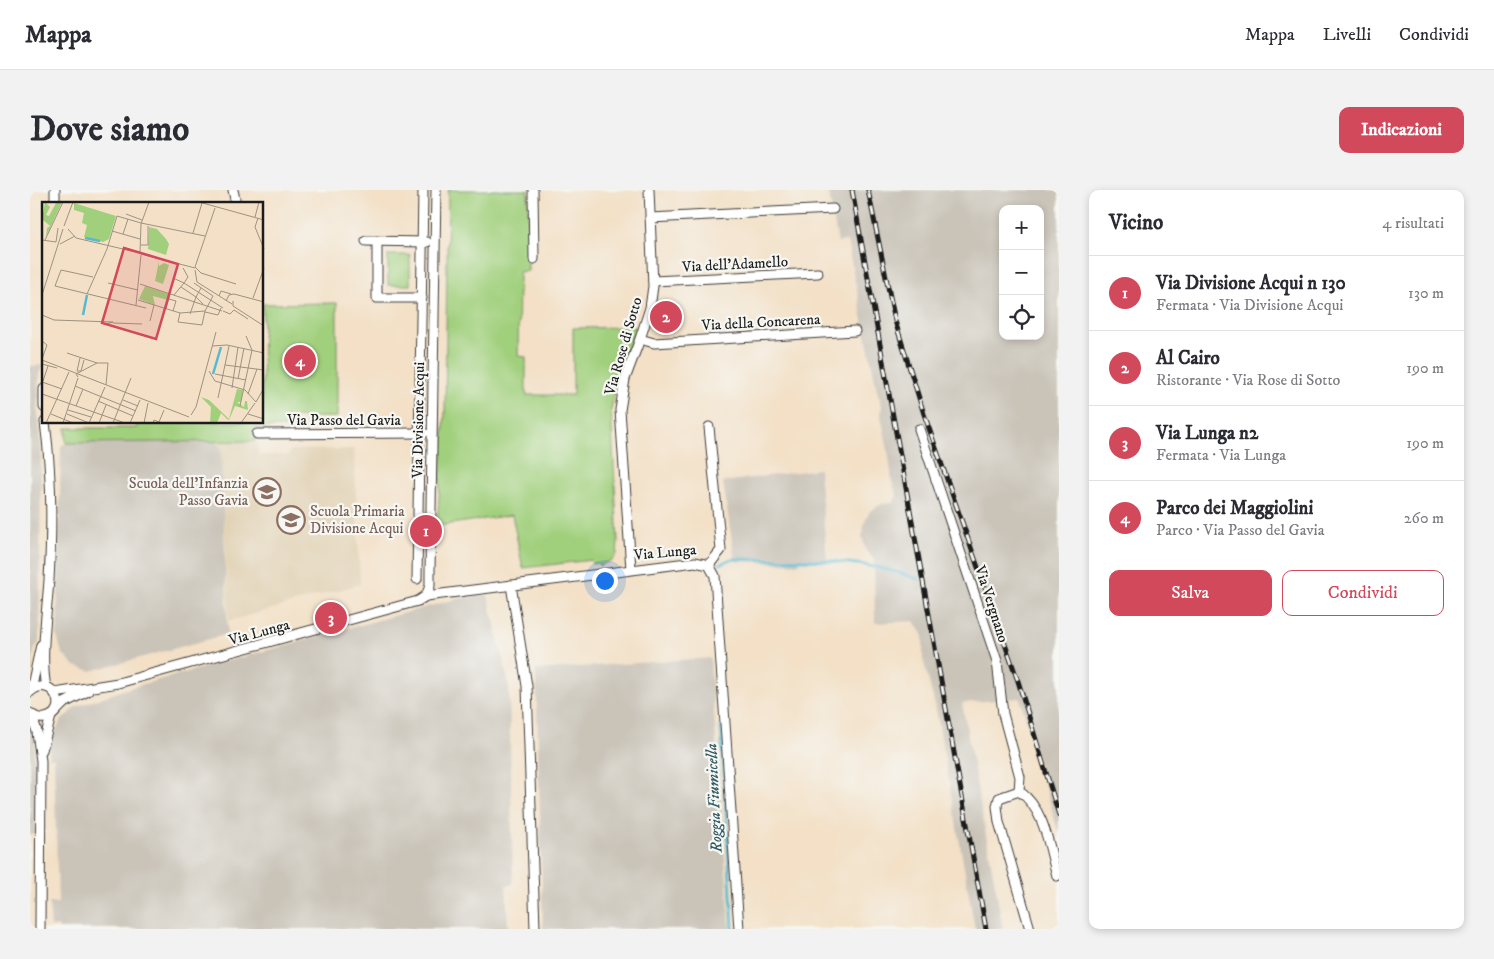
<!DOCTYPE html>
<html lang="it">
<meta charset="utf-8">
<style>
body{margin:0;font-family:"IM FELL DW Pica",serif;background:#f2f2f3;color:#2b2b33}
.controls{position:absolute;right:15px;top:15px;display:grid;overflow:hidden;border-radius:10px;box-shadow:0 2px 8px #0003}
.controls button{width:45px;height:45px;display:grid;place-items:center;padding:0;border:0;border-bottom:1px solid #e1e1e2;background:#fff;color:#2b2b33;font:25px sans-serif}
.you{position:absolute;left:574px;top:390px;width:18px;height:18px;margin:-12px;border:4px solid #fff;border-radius:50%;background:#1a73e8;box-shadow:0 0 0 8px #1a73e833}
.badge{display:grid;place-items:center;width:32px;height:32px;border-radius:50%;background:#d1495b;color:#fff;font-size:16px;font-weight:700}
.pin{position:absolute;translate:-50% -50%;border:2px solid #fff;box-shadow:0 1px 5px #0006}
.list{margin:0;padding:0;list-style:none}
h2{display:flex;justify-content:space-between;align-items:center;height:65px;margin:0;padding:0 20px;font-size:21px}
h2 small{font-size:16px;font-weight:400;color:#7c7c81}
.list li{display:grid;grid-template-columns:32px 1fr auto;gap:15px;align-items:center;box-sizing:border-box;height:75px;padding:0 20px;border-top:1px solid #e1e1e2}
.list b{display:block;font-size:19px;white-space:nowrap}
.list p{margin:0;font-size:16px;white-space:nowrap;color:#7c7c81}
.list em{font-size:16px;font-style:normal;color:#7c7c81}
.actions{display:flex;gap:10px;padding:15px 20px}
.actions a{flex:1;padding:11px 0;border:1px solid #d1495b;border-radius:10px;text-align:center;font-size:18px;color:#d1495b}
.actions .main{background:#d1495b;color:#fff}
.icon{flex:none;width:28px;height:28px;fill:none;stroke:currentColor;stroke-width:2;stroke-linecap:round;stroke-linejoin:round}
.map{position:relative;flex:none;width:1029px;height:739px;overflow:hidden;border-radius:10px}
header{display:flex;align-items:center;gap:30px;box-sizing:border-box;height:70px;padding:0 25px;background:#fff;border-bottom:1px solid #e1e1e2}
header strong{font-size:24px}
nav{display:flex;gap:28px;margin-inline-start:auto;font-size:18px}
.intro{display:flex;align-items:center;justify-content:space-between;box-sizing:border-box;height:120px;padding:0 30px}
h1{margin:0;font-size:35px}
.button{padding:12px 22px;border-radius:10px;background:#d1495b;color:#fff;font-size:18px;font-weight:700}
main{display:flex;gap:30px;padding:0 30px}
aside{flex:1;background:#fff;border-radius:10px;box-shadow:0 2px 8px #0003}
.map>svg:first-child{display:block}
</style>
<header>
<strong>Mappa</strong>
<nav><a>Mappa</a><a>Livelli</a><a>Condividi</a></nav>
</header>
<div class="intro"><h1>Dove siamo</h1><a class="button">Indicazioni</a></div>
<main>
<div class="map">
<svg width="1029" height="739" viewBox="0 0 1029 739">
<rect width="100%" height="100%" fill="#f6f6f2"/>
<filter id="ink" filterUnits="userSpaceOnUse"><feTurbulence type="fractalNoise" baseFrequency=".02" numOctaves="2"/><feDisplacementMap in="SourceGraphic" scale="10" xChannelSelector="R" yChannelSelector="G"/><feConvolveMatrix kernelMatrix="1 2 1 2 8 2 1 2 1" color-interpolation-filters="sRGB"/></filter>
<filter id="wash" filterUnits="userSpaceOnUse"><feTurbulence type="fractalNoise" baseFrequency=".0096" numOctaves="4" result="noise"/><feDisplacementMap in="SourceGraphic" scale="20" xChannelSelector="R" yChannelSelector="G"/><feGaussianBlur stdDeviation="1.12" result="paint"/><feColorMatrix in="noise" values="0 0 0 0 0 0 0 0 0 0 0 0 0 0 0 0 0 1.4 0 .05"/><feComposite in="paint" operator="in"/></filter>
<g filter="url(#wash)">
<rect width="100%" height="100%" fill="#f3e0c6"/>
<path fill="#e1d1b4" d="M227,251L228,265H259L260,260L324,259L330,394L199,431L191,257L186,252Z"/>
<g fill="#c9c3b8" fill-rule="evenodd">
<path d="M798,0H1029V644L990,508L932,513L973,739H945L906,519L893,469V446L884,431L845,433L844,369L836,361L832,347L835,331L840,321L852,314L863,313L867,306L862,292L858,260L851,226L852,216L847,200L817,51L808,52ZM973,19H1010V146H973Z"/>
<path d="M13,175L9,184L7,225L11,259L9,452L4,460L0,492V176Z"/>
<path d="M186,252L191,257L198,444L61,481L45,476L32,463L27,446L31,256L36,253Z"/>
<path d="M789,279L797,371L771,370L768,374L705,371L693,292Z"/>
<path d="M458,405L479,496L483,694L476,696L478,739H29L28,736L21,737L19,713H28L24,568H19L20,553L30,532L45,517L99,498L426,409Z"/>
<path d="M680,468L700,739H513L506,480Z"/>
<path d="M0,534L5,545L6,644L0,645Z"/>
</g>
<g fill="#a1d07d" stroke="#5e764c">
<path d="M418,0H498V81L489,82L488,166L496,167V205H543V138L606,137L589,177L581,220L588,351L587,364L582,370L569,376V373L562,374L561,370L493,378L482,325L407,336L415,223Z"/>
<rect x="358" y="65" width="22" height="30"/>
<path d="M307,113V227H256L255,237L225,238V251L36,253V238H107V232H232L233,114Z"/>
</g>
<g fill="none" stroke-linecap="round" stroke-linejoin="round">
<g stroke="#54bad2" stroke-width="3">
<path d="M690,374L701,369C764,370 828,366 888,389"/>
<path d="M691,537L703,739"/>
</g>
</g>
</g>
<g filter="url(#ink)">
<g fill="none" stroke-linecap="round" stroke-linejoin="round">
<defs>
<g id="street">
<path d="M203,0L206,14"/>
<path d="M503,0L504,69"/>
<path d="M25,14V0"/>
<path d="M620,28L803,19"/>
<path d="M336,51L397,52"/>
<path d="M347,51V108H392"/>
<path d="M623,91L788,83"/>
<path d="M610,149L624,153L825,141"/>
<path d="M14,199V217"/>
<path d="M15,232C22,284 22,338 19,390C17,421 10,468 16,497"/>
<path d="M889,239L967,471L973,524L990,587L989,601"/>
<path d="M227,244L394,243"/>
<path d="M679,375L685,386L709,739"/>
<path d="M679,375L691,360L679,237"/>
<path d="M601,379L590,220L595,189L610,149L620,118L623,96L619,0"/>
<path d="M387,389L393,0"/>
<path d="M481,395L497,496L505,739"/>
<path d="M396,406L400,396V382L406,0"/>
<path d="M1,500L11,455"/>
<path d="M0,502C23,482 41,523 15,528C9,529 4,527 0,523"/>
<path d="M25,503L88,493L388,411L396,406L665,372L679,375"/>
<path d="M26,521L34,513L58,501"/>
<path d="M2,525L7,542L11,571L10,739"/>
<path d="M12,560L21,526"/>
<path d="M1000,739L969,632L967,616L969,608L989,601C1015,619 1019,657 1027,686"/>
</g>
</defs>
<use href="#street" stroke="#3c3936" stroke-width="11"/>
<use href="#street" stroke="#fff" stroke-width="9"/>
<defs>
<g id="rail">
<path d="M822,0L956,739"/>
<path d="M838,0L865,131L894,224L988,491L1029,625"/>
</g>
</defs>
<use href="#rail" stroke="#1c1c1c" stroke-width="5"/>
<use href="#rail" stroke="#f6f6f2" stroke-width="3" stroke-dasharray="9" stroke-linecap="butt"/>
</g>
</g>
<defs>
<symbol id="school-ring" viewBox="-11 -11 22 22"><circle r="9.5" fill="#f6f6f2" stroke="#8d6e63" stroke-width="1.5"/><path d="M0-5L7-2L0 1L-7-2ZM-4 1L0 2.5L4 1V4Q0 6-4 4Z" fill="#8d6e63"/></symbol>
</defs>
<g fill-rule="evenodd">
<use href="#school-ring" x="221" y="286" width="32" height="32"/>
<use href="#school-ring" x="245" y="314" width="32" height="32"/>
</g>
<g text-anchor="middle" stroke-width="4.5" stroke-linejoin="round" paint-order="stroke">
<g font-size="15" fill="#1c1c1c" stroke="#f6f6f2">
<text transform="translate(705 74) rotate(-3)" y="5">Via dell'Adamello</text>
<text transform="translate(731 132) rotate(-3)" y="5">Via della Concarena</text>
<text transform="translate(593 156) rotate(-74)" y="5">Via Rose di Sotto</text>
<text x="314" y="235">Via Passo del Gavia</text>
<text transform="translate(388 230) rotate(-89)" y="5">Via Divisione Acqui</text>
<text transform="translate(635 362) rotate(-5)" y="5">Via Lunga</text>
<text transform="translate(962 414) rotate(72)" y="5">Via Vergnano</text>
<text transform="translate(229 442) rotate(-15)" y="5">Via Lunga</text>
</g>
<g font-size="15" fill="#785e54" stroke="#f6f6f2" text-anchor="end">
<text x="218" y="298">Scuola dell'Infanzia<tspan x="218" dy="17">Passo Gavia</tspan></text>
<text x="280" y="326" text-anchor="start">Scuola Primaria<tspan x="280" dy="17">Divisione Acqui</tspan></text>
</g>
<g font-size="16" font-style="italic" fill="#325b65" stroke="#f6f6f2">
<text transform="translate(683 608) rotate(-93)" y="6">Roggia Fiumicella</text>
</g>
</g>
<g transform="translate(12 12)">
<rect width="221" height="221" fill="#f3e0c6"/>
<path d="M3,0L8,5L4,13L7,14L14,1L20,0L4,35L5,26L8,24L0,17ZM32,1L74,14L67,37L61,40L42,35L45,23L40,21L42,11L32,8ZM107,25L115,27L124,37L127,42L124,53L106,47ZM117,59V64L122,61L127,63L121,82L113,79ZM103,84L127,92L126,98L111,94L113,103L97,97ZM195,187L201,188L199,200H195L202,205L203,199H205L206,208L193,204L187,218L185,217L179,211L175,221H168L169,205L159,195L167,198L187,217Z" fill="#a1d07d"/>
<path fill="none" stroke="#54bad2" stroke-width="2.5" d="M43,36L58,39M41,113L45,93M171,172L179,145"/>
<path fill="none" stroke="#9d9282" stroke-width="1" d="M157,0L222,18M84,12L100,18M213,15L217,0M216,16L213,25L222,47M99,21L163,34M22,24L31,0M26,27L34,36L98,51M70,29L98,37M151,31L160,1M81,32L86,17M0,38L14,40L16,26M3,38L21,0M18,42L33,34M99,43H106V24M98,50L99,22L107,0M99,52L153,66M153,65L173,6M153,65L159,71L194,82M153,68L155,80L190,102M51,75L19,68L13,84L104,106M131,76L142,81L146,75L141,66M66,81L96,88M98,82L180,109M139,85L154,95L159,86M45,92L65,47L75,14L99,21M0,93L21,27M132,93L142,81L181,106M177,94L179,89L189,92M211,96L222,66M127,97L134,99L131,109M96,98L138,111L163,109M184,99L187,93L192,92L222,100M191,99V104L222,124M94,103L99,53M124,107L128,92M181,109L188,112L192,108L206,117M163,110L176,113L179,106M138,111L136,120L160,123L163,109L171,94L152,81M148,112L154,95L161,102M0,113L12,118L71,120L64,122M108,119L112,103M71,121L100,122M0,139L5,143L0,157M170,144L185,143L222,151M25,151L55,161M38,156L35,169H39L42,158M0,158L147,215M0,162L15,166M183,163L222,168M167,169L173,179L203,188L214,200M173,172L204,178M36,175L34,172L55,161H66L64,183M196,177L202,146M1,179L6,164M0,180L20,187M33,184L94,209M190,186L196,145M0,192L83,221M206,192L215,167M176,196L187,144M81,198L96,204M56,199L91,214M214,200L222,186M34,204L41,187M198,204L210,148L204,134M26,208L49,215M9,212L31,221M25,212L47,221M206,212L222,217M149,213L154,205L174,130M4,221L27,170M21,221L36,176M47,221L63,185M57,221L64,203M71,221L89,176M88,221L98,198M102,221L106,201M111,221L112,218L117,220L122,208M199,221L213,201"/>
<path fill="#d1495b" fill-opacity="0.15" stroke="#d1495b" stroke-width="2.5" d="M82,46L136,62L114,137L60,121Z"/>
<rect width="221" height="221" fill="none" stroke="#1c1c1c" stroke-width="2.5"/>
</g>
</svg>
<div class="controls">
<button>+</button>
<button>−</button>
<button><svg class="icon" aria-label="locate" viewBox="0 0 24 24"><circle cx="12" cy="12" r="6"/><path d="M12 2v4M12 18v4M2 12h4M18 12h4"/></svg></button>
</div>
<div class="you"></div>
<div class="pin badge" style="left:396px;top:341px">1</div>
<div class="pin badge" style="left:636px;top:127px">2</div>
<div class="pin badge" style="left:301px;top:428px">3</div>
<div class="pin badge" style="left:270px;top:171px">4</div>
</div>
<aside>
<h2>Vicino<small>4 risultati</small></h2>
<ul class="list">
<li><span class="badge">1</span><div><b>Via Divisione Acqui n 130</b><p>Fermata · Via Divisione Acqui</p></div><em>130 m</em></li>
<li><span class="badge">2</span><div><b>Al Cairo</b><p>Ristorante · Via Rose di Sotto</p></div><em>190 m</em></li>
<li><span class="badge">3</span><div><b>Via Lunga n2</b><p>Fermata · Via Lunga</p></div><em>190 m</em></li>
<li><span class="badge">4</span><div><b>Parco dei Maggiolini</b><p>Parco · Via Passo del Gavia</p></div><em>260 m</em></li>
</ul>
<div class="actions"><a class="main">Salva</a><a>Condividi</a></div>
</aside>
</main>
